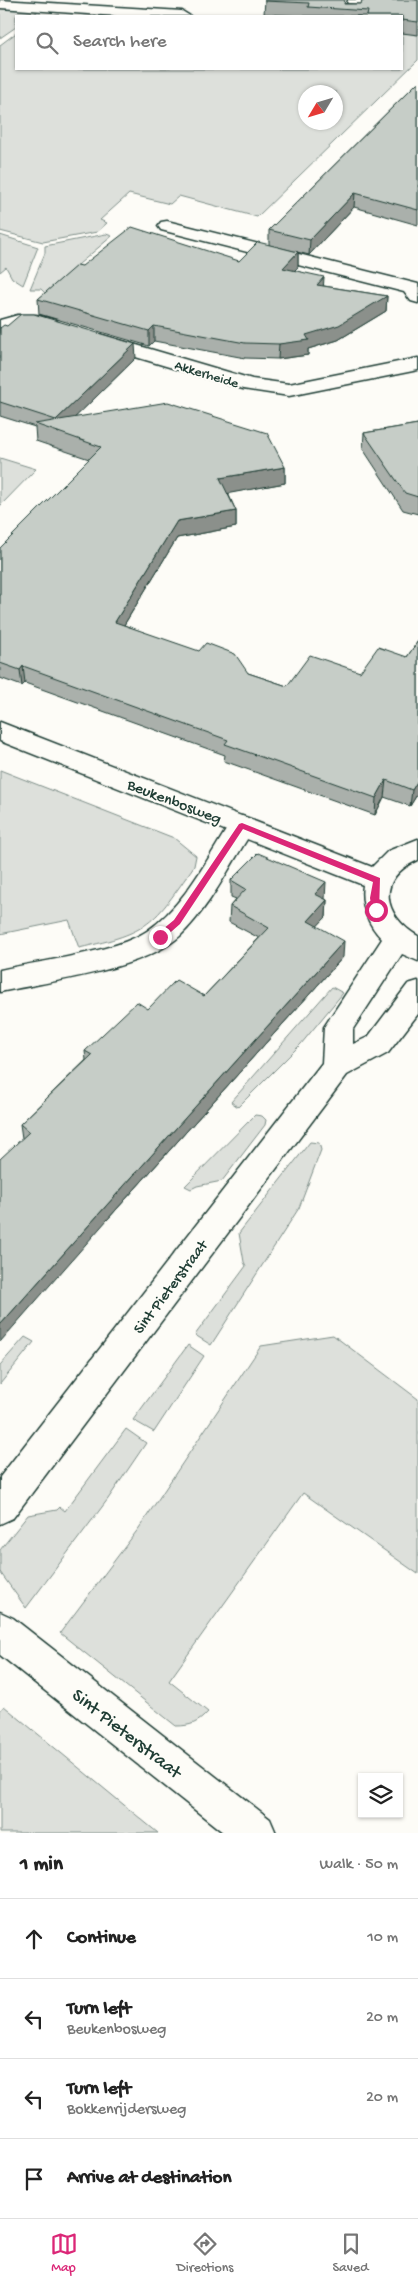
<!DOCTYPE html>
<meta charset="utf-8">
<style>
body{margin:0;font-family:"Gochi Hand",sans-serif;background:#f6f6f6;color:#222}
.controls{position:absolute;right:15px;bottom:15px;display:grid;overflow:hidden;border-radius:0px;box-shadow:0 1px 4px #0004}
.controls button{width:45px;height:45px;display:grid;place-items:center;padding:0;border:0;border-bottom:1px solid #e0e0e0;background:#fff;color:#222;font:25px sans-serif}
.compass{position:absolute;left:298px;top:85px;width:45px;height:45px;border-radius:50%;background:#fff;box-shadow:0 1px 4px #0004;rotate:232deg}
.stop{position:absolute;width:15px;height:15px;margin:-11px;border:4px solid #db2777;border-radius:50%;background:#fff}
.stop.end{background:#db2777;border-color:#fff;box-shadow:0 1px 5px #0008}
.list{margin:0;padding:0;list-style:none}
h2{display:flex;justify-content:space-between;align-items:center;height:65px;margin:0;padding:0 20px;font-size:21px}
h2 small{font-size:16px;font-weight:400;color:#767676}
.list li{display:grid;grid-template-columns:32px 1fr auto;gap:15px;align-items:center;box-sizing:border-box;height:80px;padding:0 20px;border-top:1px solid #e0e0e0}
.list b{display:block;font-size:19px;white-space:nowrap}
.list p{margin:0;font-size:16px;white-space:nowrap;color:#767676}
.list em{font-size:16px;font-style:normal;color:#767676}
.icon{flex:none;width:28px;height:28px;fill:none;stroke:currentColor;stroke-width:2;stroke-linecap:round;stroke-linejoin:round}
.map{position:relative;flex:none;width:418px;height:1833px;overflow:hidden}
.search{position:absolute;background:#fff;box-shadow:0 1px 4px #0004;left:15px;right:15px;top:15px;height:55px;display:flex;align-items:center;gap:12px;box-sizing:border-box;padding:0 18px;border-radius:0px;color:#767676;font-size:19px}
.sheet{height:385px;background:#fff}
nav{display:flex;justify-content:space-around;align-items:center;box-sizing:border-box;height:70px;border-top:1px solid #e0e0e0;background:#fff;font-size:14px;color:#767676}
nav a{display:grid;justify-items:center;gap:2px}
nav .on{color:#db2777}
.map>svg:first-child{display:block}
</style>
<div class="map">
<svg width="418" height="1833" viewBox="0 0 418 1833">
<rect width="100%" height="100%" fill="#fdfcf7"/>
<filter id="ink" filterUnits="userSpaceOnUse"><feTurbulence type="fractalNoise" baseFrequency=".02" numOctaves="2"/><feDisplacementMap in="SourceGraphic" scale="10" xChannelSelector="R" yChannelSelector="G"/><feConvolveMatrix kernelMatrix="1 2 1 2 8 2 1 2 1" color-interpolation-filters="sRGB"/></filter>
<g filter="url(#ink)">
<g fill="#dde0db" stroke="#7e8e88" fill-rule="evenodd">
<path d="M0,7L40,10L31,16H16V27L0,38Z"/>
<path d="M402,29L418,31V60L257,217L179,196L170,204L129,194L100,220L107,223L97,232L43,242L0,231V45L16,33V69H402ZM306,92H336V122H306Z"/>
<path d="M106,234L112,236L45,293L41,289H30L45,253V246Z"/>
<path d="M0,235L38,247L23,285L12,278L6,267L0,272Z"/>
<path d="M0,458L36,469L0,506Z"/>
<path d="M0,770L174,838L196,856L194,866C153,925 150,932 79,948L69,920L0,934Z"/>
<path d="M332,987L343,993L301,1044L238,1107L231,1102Z"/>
<path d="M255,1115L262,1116L266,1120L265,1125L222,1181L197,1186L191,1189L185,1186Z"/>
<path d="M310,1142L319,1143L321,1150L299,1208L211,1345L195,1335L246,1266L244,1262L239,1233Z"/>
<path d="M333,1335L418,1399V1574L303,1493L169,1681L208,1712C198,1723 191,1726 176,1726L60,1633L139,1528L261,1346Z"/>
<path d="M25,1337L34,1342L0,1384V1365Z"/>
<path d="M188,1345L204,1356L154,1432L133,1420Z"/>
<path d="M126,1429L146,1443L108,1499L26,1608L0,1572V1550L28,1515L57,1510L60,1507L65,1511Z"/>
<path d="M4,1706L158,1833H0V1711Z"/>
</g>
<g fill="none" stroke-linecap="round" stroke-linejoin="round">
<defs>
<g id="lane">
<path d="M0,0L182,11L190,16H117L0,8Z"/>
<path d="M348,0H362L359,16H345Z"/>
<path d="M0,1612L13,1618L270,1819L276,1833H224L0,1655Z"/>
</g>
<g id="street">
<path d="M167,221L418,284V303L411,301L404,292L161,230L158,226L161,222Z"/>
<path d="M18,315H36L56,320L59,324L56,328L49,330L24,326L0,332V320Z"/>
<path d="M99,334L252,379L289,384L418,358V370L289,396L243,389L92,344L89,340L92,336Z"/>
<path d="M242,816L251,819L255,826L251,833C229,867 210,907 180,936C143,970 50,981 0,992V970C39,961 116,952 147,931C185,905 208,857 233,819Z"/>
</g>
<path id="secondary" d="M0,722L372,867L388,851L418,839V860C376,878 382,915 418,936V961L402,954L353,1029V1044L368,1037L408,984L418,981V1014L388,1053L347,1075L13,1518L0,1524V1477L322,1063L324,1027L382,939C368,925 360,905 363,885L0,741Z"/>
</defs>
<use href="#lane" stroke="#1f3d34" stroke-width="3"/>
<use href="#street" stroke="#1f3d34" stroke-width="3"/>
<use href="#secondary" stroke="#1f3d34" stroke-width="3"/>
<use href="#lane" fill="#fdfcf7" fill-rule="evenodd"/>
<use href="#street" fill="#fdfcf7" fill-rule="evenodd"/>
<use href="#secondary" fill="#fdfcf7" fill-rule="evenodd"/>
</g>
<g fill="#aab0ab" stroke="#1f3d34">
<path d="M265,0L361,4L418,0V35L402,33V16H305L264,14Z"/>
<path d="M418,82V225L354,207L309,255L269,245V230Z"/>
<path d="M298,252V267L294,270L324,286L387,296L386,311L338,340L308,349V355L278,359L245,358L154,341L149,346L39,314L38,299L82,266L239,261Z"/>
<path d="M0,328L136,358L75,417L285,467V483L228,493L236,511V527L177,538L124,625L248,673L287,686L360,672L407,657L418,641V793L410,806L384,797L375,815L224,761L225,755L25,683L22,686L0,678V548L89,459L36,441L35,427L0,416Z"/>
<path d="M418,424V514L403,510L363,449L364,433Z"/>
<path d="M231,880L325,899L327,900L326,917L317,926L343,957L107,1220L22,1138L20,1124L86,1060L85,1051L148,1009L204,996L259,938L229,922L230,906L236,899L231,897Z"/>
</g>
<g fill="#8b908b" stroke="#1f3d34">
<path d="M355,193L354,207L309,255L310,240Z"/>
<path d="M298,252V267L283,282V268Z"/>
<path d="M324,277L323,292L317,285Z"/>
<path d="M387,296L386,311L338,340L308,349V355L278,359L279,344L306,335Z"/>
<path d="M154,326V341L149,346V331Z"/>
<path d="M135,344L136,358L59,433L57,432L56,420Z"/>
<path d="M285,467V483L220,495V478Z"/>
<path d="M236,511V527L177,538L116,638L115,622L177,521Z"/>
<path d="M23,666L25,683L22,686L20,670Z"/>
<path d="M386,780L384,797L375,815L376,798Z"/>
<path d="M418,780V793L410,806L412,790Z"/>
<path d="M326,882L325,899L314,910L315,894Z"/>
<path d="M327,900L326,917L307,937L308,921Z"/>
<path d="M344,941L343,957L107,1220L0,1342V1325L106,1206Z"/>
</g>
<g fill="#c6cdc7" stroke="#1f3d34">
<path d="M265,0H345L344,4H361L362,0H418V22L402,20V16H367L368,11L308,7L309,3L264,1Z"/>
<path d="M418,82V210L355,193L310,240L269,230Z"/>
<path d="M132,227L239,261L258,242L298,252L283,268L324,277L317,285L387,296L339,325L306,335L309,340L279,344L245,343L154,326L149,331L38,299L77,265L82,266Z"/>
<path d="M21,314H34L135,344L56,420L0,402V328L4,325L7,326Z"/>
<path d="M168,402L267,433L285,467L220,478L236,511L177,521L115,622L199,651L206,643L235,654L248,673L287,686L310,655L360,672L378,647L407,657L418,641V780L412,790L386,780L376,798L225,744L228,740L23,666L20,670L0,663V548L101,447L35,424Z"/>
<path d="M418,424V497L405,493L364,433Z"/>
<path d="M258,853L326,882L315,894L327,900L308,921L344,941L106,1206L0,1325V1159L29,1132L20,1124L92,1055L85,1051L137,1002L148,1009L176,980L204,996L269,928L230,906L246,889L231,880Z"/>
</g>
</g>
<path fill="#db2777" d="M242,823L380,878L379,913L372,910L370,898L373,882L243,829L180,924L163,939H157V934L174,920L239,824Z"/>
<g text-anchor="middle" stroke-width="4.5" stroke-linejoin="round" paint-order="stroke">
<g font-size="14" fill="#1f3d34" stroke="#fdfcf7">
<text transform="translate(207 373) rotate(17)" y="5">Akkerheide</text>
</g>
<g font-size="16" fill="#1f3d34" stroke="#fdfcf7">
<text transform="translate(175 800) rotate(21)" y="6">Beukenbosweg</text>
<text transform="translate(169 1286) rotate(-53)" y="6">Sint Pieterstraat</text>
</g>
<g font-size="19" fill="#1f3d34" stroke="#fdfcf7">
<text transform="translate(128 1732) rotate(38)" y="7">Sint Pieterstraat</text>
</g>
</g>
</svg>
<div class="controls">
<button><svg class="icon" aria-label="layers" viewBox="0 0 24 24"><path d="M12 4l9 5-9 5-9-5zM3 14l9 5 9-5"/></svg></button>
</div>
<svg class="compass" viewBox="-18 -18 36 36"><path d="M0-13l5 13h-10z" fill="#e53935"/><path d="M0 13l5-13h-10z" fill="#767676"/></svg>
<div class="stop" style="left:376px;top:910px"></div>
<div class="stop end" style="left:160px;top:937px"></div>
<div class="search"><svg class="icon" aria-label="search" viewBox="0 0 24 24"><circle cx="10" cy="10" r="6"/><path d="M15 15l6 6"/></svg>Search here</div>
</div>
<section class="sheet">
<h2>1 min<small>Walk · 50 m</small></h2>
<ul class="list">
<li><svg class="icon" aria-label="ahead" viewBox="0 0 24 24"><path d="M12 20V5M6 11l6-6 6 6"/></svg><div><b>Continue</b></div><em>10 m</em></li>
<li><svg class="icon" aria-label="left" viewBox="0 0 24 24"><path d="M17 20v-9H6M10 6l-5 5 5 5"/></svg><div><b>Turn left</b><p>Beukenbosweg</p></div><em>20 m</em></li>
<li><svg class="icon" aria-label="left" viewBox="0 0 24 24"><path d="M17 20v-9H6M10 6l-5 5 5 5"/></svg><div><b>Turn left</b><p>Bokkenrijdersweg</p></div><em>20 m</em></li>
<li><svg class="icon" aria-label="arrive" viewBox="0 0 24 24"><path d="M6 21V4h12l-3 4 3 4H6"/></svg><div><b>Arrive at destination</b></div></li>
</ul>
</section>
<nav>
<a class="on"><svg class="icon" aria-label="map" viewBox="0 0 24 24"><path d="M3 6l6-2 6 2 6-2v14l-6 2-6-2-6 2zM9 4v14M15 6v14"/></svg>Map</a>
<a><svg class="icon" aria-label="directions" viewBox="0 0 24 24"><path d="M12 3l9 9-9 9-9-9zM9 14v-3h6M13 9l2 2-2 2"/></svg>Directions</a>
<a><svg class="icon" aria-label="saved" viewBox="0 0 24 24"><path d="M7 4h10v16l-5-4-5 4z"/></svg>Saved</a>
</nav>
